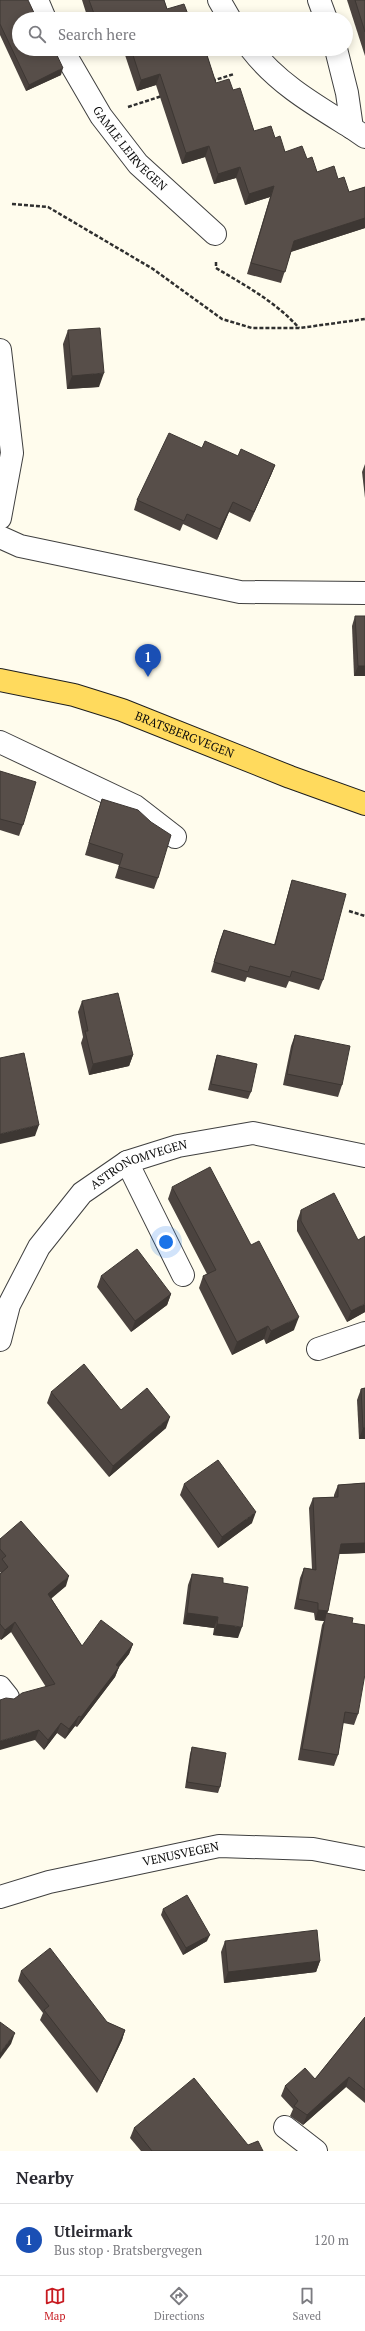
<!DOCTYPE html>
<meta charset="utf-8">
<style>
body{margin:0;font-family:"PT Serif",serif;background:#f2f2f3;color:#2b2b33}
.you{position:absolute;left:166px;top:1242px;width:14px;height:14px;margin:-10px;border:3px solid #fff;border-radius:50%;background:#1a73e8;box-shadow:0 0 0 6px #1a73e833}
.badge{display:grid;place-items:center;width:26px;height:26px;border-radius:50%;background:#c71b21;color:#fff;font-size:13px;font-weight:700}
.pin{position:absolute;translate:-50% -33px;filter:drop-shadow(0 1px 2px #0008)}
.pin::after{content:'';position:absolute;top:21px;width:14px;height:12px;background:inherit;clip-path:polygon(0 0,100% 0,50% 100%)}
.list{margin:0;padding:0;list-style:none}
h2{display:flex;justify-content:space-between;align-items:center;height:52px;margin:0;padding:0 16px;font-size:17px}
h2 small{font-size:13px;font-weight:400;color:#7c7c81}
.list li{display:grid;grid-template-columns:26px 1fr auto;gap:12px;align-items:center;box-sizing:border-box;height:72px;padding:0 16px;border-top:1px solid #e1e1e2}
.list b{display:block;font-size:15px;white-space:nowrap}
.list p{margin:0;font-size:13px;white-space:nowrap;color:#7c7c81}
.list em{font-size:13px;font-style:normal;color:#7c7c81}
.icon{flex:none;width:22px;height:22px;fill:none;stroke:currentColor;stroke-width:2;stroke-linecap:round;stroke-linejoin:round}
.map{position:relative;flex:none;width:365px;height:2151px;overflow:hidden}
.search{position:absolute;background:#fff;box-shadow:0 2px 10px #0003;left:12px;right:12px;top:12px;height:44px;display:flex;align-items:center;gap:10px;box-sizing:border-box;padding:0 14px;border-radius:22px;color:#7c7c81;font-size:15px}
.sheet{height:124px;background:#fff}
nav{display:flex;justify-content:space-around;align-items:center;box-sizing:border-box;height:56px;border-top:1px solid #e1e1e2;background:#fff;font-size:11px;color:#7c7c81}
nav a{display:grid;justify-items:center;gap:2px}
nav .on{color:#c71b21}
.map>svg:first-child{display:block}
</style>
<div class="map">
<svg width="365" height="2151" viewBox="0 0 365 2151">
<rect width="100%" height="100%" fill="#fffced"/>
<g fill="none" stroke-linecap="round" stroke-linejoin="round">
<defs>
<g id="minor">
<path d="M37,0L45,19"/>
<path d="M219,0L230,19"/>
<path d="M319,0L326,19"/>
<path id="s1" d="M62,49L101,116L138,164L215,234"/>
<path d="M251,49C278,84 315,105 352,128"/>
<path d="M336,49L347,93L352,128L365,137"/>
<path d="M0,350L12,453L0,518"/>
<path d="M0,537L20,546L240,592L365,593"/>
<path d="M0,742L135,806L175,837"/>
<path d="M127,1162L183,1275"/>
<path id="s2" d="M0,1340L9,1305L39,1247L82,1193L127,1162L178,1146L253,1133L365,1156"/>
<path d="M318,1349L365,1333"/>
<path d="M0,1687L8,1697"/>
<path id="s3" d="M0,1897L49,1882L219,1846L313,1849L365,1859"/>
<path d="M285,2127L316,2151"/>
</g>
<g id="major">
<path id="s4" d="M0,680L74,695L122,710L290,777L365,804"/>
</g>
</defs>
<use href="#minor" stroke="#404040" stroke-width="24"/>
<use href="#major" stroke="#1e1e1e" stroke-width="24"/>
<g stroke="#2f2f2f" stroke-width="2.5" stroke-dasharray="4 2" stroke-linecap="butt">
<path d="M212,81L234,74"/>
<path d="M128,107L162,96"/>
<path d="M12,204L48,207L153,269L222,319L252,328H300L365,319"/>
<path d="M216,262V268C246,286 276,302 299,328"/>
<path d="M349,911L365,916"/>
</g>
<use href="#minor" stroke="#fff" stroke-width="22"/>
<use href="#major" stroke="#ffda5d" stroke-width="22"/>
</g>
<g fill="#4b433f">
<path d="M0,0L36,17L61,75L26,91L0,35Z"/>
<path d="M82,0H164L167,9L195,19H88Z"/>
<path d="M347,0H365V56Z"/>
<path d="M123,49H205L216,83L233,90L254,131L275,138L285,152L307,159L317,172L338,179L349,192L365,187V228L291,252L281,283L247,274L270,197L245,205L236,178L214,184L205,157L182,164L156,85L137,91Z"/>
<path d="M68,330L99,387L67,389L63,344Z"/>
<path d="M202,448L275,465L271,475L250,522L229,512L217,540L183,524L180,531L134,510L137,500Z"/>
<path d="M365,464V498L362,472Z"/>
<path d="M355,616L365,676H354L352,626Z"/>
<path d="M0,771L23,825L19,836L0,830Z"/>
<path d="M102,799L151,822L158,878L154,889L115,878L119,865L85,855L98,811Z"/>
<path d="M292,880L323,980L319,990L289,981L286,988L247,977L245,982L211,972L220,940L224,930L274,945L289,890Z"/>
<path d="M82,1001L133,1055L129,1066L89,1075L81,1043L83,1037L78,1012Z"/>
<path d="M295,1035L342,1085L338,1097L283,1085L291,1046Z"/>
<path d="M217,1055L251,1092L248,1099L208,1090L215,1061Z"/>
<path d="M172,1187L294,1330L266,1344L264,1339L232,1355L199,1288L203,1276L207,1274L168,1199Z"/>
<path d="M301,1210L365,1312L347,1322L297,1231V1221Z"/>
<path d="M101,1276L171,1294L167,1305L131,1332L97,1287Z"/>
<path d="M365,1388V1439H359L357,1400L361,1389Z"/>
<path d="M51,1392L121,1410L166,1428L109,1477L47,1403Z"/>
<path d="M365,1483V1553L339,1554L327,1614L352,1623L358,1714L354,1725L343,1723L338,1755L334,1766L298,1760L322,1625L324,1621L315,1620L314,1613L294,1609L300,1578L304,1568L312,1569L309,1508L313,1498L334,1497V1495L338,1485Z"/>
<path d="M184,1484L252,1523L218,1548L180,1495Z"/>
<path d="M0,1539L66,1586L51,1598L82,1646L133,1644L129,1654L119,1667L115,1677L77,1727L75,1726L65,1739L57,1733L44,1750L35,1740L14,1699L46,1687L11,1632L1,1640L0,1639V1574L1,1573L0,1572Z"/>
<path d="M192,1574L223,1583L238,1638L213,1635L214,1628L183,1624L188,1585Z"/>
<path d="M192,1747L220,1787L218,1793L185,1788L190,1754Z"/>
<path d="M163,1909L207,1941L183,1955L161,1915Z"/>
<path d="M225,1941L320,1961L316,1972L224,1983L221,1952Z"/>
<path d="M21,1971L107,2022L125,2030L122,2040L97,2093L40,2020L43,2013L18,1981Z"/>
<path d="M365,2017V2103L346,2087L303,2125L290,2116L293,2109L281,2096L285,2086L315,2079Z"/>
<path d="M134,2128L248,2145L263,2151H141L130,2138Z"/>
</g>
<g fill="#3d3733">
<path d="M63,68L61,75L26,91L29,85Z"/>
<path d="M160,74L156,85L137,91L141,80Z"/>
<path d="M209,146L205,157L182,164L186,153Z"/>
<path d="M240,167L236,178L214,184L218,174Z"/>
<path d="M274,186L270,197L245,205L249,194Z"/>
<path d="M365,218V228L290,252L294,241Z"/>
<path d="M104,373L99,387L67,389L72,376Z"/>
<path d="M275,465L271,475L250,522L254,512Z"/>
<path d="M233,502L229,512L217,540L220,529Z"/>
<path d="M358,666H365V676H354Z"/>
<path d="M133,1055L129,1066L89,1075L93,1064Z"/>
<path d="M39,1125L35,1136L0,1144V1134Z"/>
<path d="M171,1294L167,1305L131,1332L135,1321Z"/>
<path d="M365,1304V1312L347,1322L351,1311Z"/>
<path d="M299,1317L294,1330L266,1344L271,1331Z"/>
<path d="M268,1326L264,1339L232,1355L237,1342Z"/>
<path d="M170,1417L166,1428L109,1477L113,1466Z"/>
<path d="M363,1428H365V1439H359Z"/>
<path d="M256,1512L252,1523L218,1548L222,1537Z"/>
<path d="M365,1543V1553L337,1554L341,1544Z"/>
<path d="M69,1576L66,1586L45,1604L48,1594Z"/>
<path d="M318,1610L328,1611L325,1620L326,1613L324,1621L315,1620Z"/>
<path d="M187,1613L218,1617L214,1628L183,1624Z"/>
<path d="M15,1622L11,1632L1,1640L5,1630Z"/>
<path d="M217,1624L242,1627L238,1638L213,1635Z"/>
<path d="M133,1644L129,1654L112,1676L116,1665Z"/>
<path d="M119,1667L115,1677L77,1727L81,1717Z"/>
<path d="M79,1716L75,1726L65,1739L69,1729Z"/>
<path d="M61,1723L57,1733L44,1750L48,1740Z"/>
<path d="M39,1730L35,1740L0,1750V1741Z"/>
<path d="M210,1935L207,1941L183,1955L186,1948Z"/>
<path d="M320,1961L316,1972L224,1983L228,1972Z"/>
<path d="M125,2030L122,2040L97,2093L101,2083Z"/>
<path d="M15,2033L11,2044L0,2059V2053Z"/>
<path d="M349,2077L346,2087L303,2125L307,2115Z"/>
</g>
<g fill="#574e49" stroke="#3d3733">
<path d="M0,0H28L36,17L37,19H19V49H54L63,68L29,85L0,24Z"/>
<path d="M89,0H164L167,9L184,4L189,17L193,15L195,19H96Z"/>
<path d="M355,0H365V32Z"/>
<path d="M131,49H205L216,83L229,79L233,90L240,88L254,131L271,126L275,138L280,136L285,152L302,146L307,159L312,157L317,172L334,166L338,179L344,177L349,192L365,187V218L294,241L285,272L251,263L274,186L249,194L240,167L218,174L209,146L186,153L160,74L141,80Z"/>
<path d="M100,328L104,373L72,376L68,330Z"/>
<path d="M169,433L202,448L205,441L238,456L241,449L275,465L254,512L233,502L220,529L187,514L184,521L137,500Z"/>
<path d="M355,616H365V666H358Z"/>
<path d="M0,771L36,782L23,825L0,819Z"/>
<path d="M102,799L138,810L151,822L171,835L158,878L119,867L123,854L89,843Z"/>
<path d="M292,880L346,894L323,980L292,971L290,977L250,966L248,972L214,962L224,930L275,945Z"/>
<path d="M118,993L133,1055L93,1064L85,1031H88L82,1001Z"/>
<path d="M295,1035L350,1046L342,1085L287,1074Z"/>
<path d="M24,1053L39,1125L0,1134V1058Z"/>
<path d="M217,1055L257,1064L251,1092L211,1084Z"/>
<path d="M210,1167L251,1245L259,1241L299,1317L271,1331L268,1326L237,1342L203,1276L216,1270L172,1187Z"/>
<path d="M334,1193L358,1240L365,1236V1304L351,1311L301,1221V1210Z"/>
<path d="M137,1249L171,1294L135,1321L101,1276Z"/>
<path d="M84,1364L121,1410L147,1388L170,1417L113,1466L51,1392Z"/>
<path d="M365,1388V1428H363L361,1389Z"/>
<path d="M218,1460L256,1512L222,1537L184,1484Z"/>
<path d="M365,1483V1543L341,1544L328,1611L318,1610V1603L298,1599L304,1568L316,1570L313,1498L338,1497V1485Z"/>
<path d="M21,1521L69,1576L48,1594L82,1646L101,1620L133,1644L116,1665L119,1667L81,1717L79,1716L69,1729L61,1723L48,1740L39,1730L0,1741V1700L6,1698L14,1699L22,1693L55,1684L15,1622L5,1630L0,1624V1574L8,1567L2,1559L6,1556L0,1549V1539Z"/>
<path d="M192,1574L223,1578V1583L248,1587L242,1627L217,1624L218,1617L187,1613Z"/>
<path d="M326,1613L353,1618L352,1623L365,1625V1674L358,1714L345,1712L338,1755L302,1749Z"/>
<path d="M192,1747L226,1753L220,1787L187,1782Z"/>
<path d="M187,1895L210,1935L186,1948L163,1909Z"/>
<path d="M317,1930L320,1961L228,1972L225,1941Z"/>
<path d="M50,1948L107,2022L125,2030L101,2083L44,2010L49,2006L21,1971Z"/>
<path d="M365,2017V2090L349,2077L307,2115L294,2106L298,2101L285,2086L305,2068L315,2079Z"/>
<path d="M0,2022L15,2033L0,2053Z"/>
<path d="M194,2078L248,2145L258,2141L263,2151H152L134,2128Z"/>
</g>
<g text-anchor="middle" stroke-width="4" stroke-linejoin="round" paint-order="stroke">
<g font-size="12" fill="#0d0d0d" stroke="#fff">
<text dy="4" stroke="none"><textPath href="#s1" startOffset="121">GAMLE LEIRVEGEN</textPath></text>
<text dy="4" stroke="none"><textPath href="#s4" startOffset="193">BRATSBERGVEGEN</textPath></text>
<text dy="4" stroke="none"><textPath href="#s2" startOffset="235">ASTRONOMVEGEN</textPath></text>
<text dy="4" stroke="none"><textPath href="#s3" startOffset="186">VENUSVEGEN</textPath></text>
</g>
</g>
</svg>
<div class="you"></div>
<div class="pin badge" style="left:148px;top:677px;background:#1a4fb4">1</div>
<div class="search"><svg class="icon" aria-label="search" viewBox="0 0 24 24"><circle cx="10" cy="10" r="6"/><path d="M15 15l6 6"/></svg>Search here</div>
</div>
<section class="sheet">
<h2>Nearby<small></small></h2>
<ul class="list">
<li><span class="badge" style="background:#1a4fb4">1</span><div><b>Utleirmark</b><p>Bus stop · Bratsbergvegen</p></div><em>120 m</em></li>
</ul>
</section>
<nav>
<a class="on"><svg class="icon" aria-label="map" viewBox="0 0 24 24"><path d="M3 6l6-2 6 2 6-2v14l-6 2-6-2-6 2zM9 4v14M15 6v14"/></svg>Map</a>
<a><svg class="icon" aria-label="directions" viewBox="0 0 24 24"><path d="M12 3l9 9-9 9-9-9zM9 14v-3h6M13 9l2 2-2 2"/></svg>Directions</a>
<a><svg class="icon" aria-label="saved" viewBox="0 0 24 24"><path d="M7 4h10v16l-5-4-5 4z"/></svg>Saved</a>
</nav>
